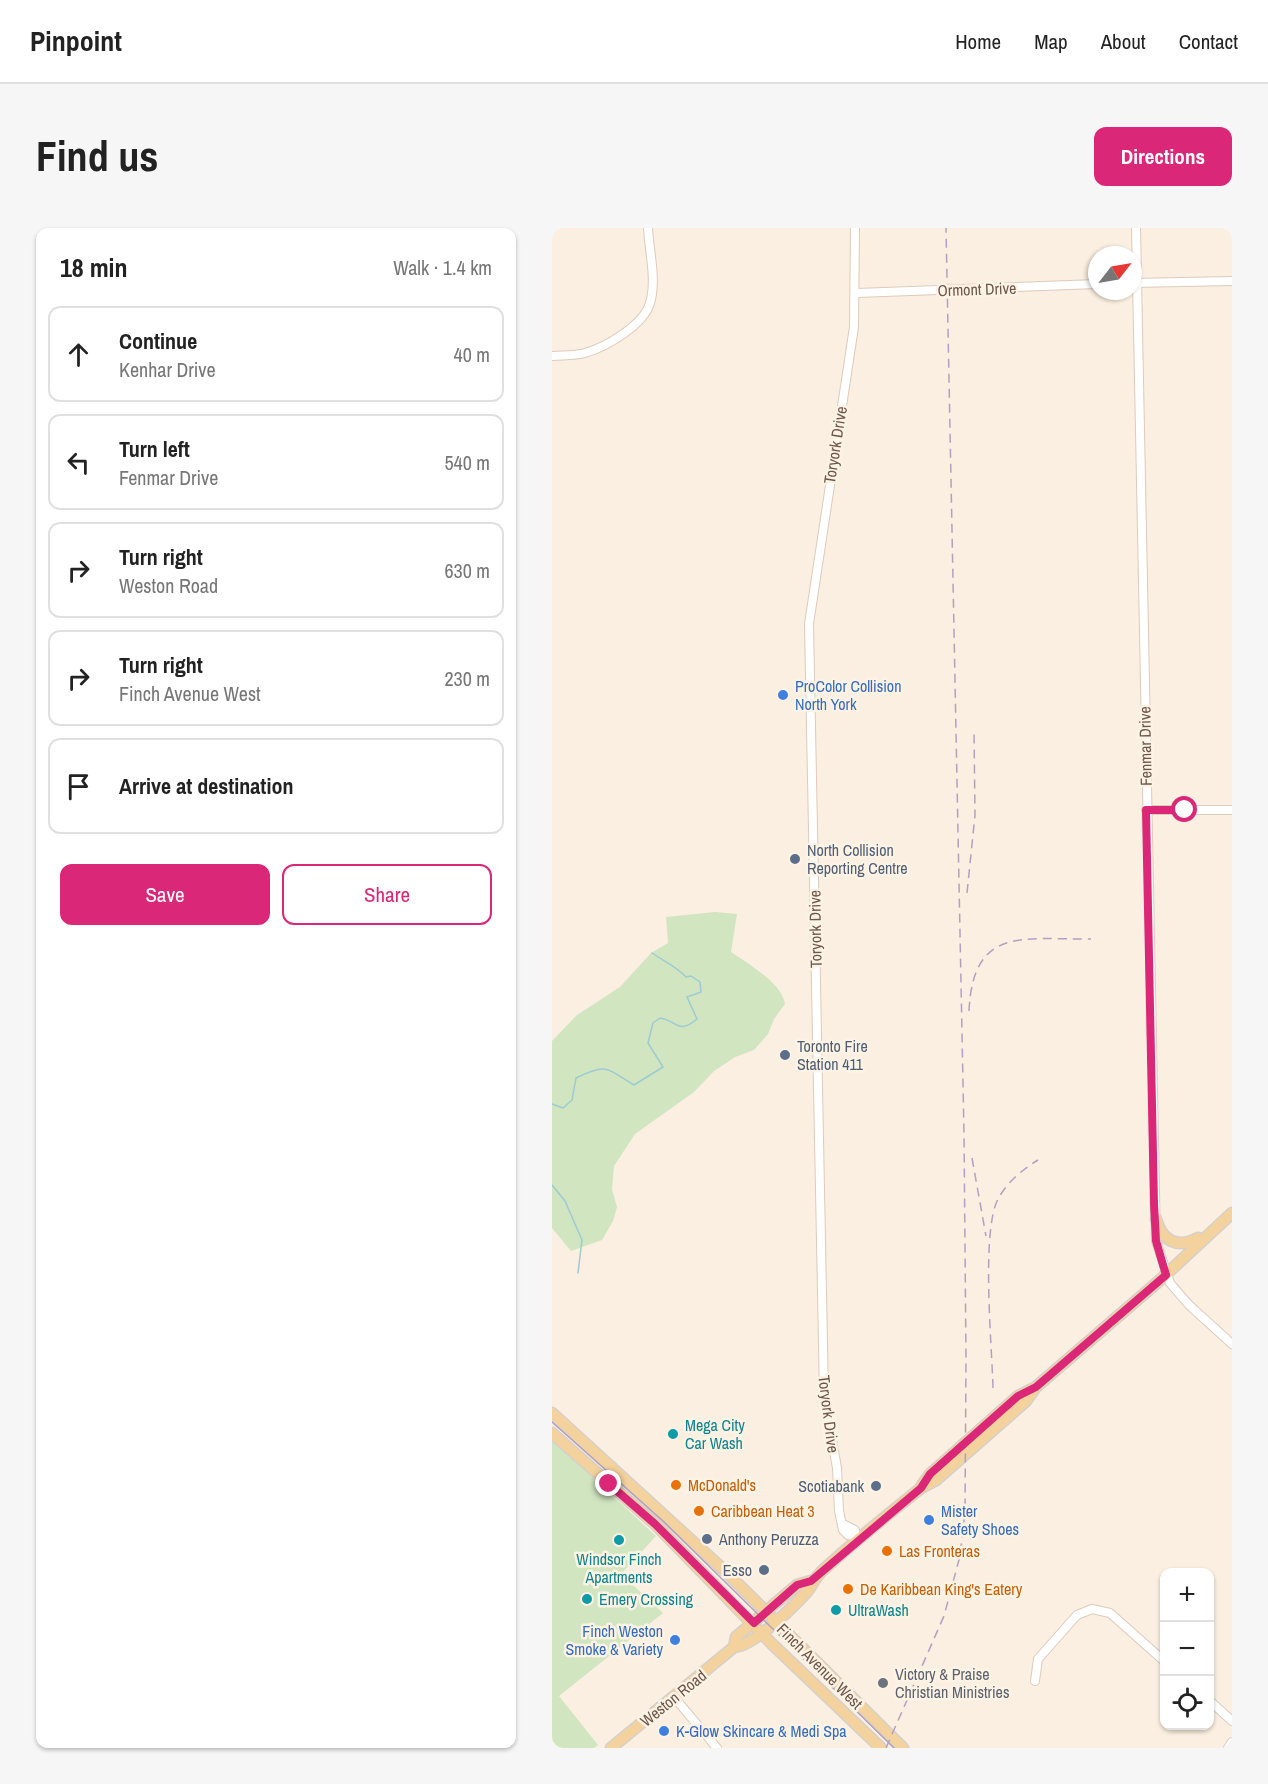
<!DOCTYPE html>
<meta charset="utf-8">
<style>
body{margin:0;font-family:"Archivo Narrow",sans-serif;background:#f6f6f6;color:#222}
.controls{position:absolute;right:18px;bottom:18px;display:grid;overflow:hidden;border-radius:12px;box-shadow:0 2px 4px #0004}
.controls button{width:54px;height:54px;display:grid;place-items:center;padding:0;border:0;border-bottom:2px solid #e0e0e0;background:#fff;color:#222;font:30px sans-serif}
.compass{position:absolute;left:536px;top:18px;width:54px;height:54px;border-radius:50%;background:#fff;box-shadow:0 2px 4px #0004;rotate:59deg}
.stop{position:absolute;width:18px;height:18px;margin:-14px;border:4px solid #db2777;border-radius:50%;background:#fff}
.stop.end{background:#db2777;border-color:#fff;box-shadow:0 2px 6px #0008}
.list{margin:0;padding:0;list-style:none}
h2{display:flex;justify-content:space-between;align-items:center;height:78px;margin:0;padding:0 24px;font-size:26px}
h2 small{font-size:20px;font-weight:400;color:#767676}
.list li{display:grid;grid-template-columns:39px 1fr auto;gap:18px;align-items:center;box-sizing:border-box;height:96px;margin:0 12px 12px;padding:0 12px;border:2px solid #e0e0e0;border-radius:12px}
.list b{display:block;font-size:22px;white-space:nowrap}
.list p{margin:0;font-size:20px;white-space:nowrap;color:#767676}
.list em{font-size:20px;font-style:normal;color:#767676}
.actions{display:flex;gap:12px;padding:18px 24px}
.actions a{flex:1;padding:14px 0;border:2px solid #db2777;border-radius:12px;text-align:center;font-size:21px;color:#db2777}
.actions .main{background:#db2777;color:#fff}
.icon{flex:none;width:33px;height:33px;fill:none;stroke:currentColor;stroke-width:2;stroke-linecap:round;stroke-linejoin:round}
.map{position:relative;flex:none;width:680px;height:1520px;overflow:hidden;border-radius:12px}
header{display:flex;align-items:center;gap:36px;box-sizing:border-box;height:84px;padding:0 30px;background:#fff;border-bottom:2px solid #e0e0e0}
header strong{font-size:28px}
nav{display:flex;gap:33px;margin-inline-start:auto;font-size:21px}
.intro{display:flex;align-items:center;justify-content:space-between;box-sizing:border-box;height:144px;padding:0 36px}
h1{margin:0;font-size:42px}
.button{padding:15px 27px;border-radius:12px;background:#db2777;color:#fff;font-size:21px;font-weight:700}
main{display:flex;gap:36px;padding:0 36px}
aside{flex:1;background:#fff;border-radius:12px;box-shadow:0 2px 4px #0004}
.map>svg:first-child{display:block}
</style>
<header>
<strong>Pinpoint</strong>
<nav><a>Home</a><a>Map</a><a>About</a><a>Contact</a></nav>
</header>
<div class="intro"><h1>Find us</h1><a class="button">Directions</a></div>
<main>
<aside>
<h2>18 min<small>Walk · 1.4 km</small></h2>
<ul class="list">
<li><svg class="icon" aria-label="ahead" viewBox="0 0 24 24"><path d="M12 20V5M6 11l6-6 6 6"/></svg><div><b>Continue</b><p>Kenhar Drive</p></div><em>40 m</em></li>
<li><svg class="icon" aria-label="left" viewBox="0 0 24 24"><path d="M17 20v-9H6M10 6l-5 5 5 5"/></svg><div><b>Turn left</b><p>Fenmar Drive</p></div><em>540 m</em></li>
<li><svg class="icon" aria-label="right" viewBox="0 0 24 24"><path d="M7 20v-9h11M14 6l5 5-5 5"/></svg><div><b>Turn right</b><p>Weston Road</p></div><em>630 m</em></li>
<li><svg class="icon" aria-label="right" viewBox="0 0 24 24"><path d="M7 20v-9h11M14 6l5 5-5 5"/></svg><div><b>Turn right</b><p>Finch Avenue West</p></div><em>230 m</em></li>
<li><svg class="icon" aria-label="arrive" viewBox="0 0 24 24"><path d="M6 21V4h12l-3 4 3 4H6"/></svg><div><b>Arrive at destination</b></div></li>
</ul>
<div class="actions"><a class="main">Save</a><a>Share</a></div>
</aside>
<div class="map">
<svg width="680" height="1520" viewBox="0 0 680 1520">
<rect width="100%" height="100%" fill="#faefe0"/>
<g fill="#d0e5c0">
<path d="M163,684L185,686L179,724C195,735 230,755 233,776L222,791L216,806L202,822L183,829L162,843L142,864L83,906L62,938L60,961L65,979L61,993L50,1012L19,1023L0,1000V813L25,787L68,759L99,725L116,715L114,689Z"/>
<path d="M0,1212L104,1308L69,1346L111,1385L7,1468L46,1517L42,1520H0Z"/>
</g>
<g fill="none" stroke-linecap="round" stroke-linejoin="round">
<g stroke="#9ecbd2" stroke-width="1.5">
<path d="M0,876L11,880L20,872L24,850C55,835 54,840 82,857L111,839L96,815L101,795L108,790C126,793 126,807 145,791L135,769L149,764L148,754L139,748L134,749C124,738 113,734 100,725"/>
<path d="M0,957L13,973L30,1012L26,1045"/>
</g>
<defs>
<g id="minor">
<path d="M584,0L604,1013L618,1055L637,1077L680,1116"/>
<path d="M581,55L680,53"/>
<path d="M305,65L545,56"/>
<path d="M0,128C11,127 22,128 33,125C54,119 92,97 98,75C105,52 97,23 96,0"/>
<path d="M594,582H680"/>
<path d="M291,1296L303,1302V1308"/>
<path d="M303,1308L296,1307L291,1302L287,1283L285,1240L272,1167L257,396L302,99L303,0"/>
<path d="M483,1453L486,1431L525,1387L540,1381L558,1385L612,1433"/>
<path d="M122,1469L165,1520"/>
<path d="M658,1473L680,1493"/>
<path d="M676,1520L680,1514"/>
</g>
<g id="major">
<path d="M604,991C610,1013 625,1021 646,1010"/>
<path d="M0,1185L174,1344L351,1520"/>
<path d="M0,1205L103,1296L220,1416L329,1520"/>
<path d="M370,1257L378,1246L466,1168L484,1159L607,1053L680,985"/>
<path d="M182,1419L184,1409L245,1357L259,1353"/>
<path d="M59,1520L182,1419C201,1418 237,1383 251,1368C259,1361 261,1352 270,1343C302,1314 335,1287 369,1260L384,1252L474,1173L484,1159"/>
</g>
</defs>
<use href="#minor" stroke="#ddcbbd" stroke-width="10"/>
<use href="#major" stroke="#d6d0cc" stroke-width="13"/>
<use href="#minor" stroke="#fff" stroke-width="8"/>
<use href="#major" stroke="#f4d29d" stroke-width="10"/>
<path stroke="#b1a1c1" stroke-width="1.5" d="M0,1194L111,1293L342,1520"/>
<g stroke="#b1a1c1" stroke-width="1.5" stroke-dasharray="9 6" stroke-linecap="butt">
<path d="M415,665L423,587L422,502"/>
<path d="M417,783C421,697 472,712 539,711"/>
<path d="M420,930L434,1008"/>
<path d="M441,1160C440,1118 429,1004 446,971C456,953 470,942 486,932"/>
<path d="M334,1520L392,1388L408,1328L413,1284L414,1131L412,906L394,0"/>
</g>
</g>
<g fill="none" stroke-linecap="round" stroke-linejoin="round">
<path stroke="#db2777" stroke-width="8" d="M57,1256L103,1296L202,1395L245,1357L259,1353L369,1260L378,1246L466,1168L484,1159L614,1047L604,1013L602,976L594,582H633"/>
</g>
<g fill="#3f7fe0" stroke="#fdf3e5" stroke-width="2">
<circle cx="231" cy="467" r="6"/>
<circle cx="377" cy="1292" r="6"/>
<circle cx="123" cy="1412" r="6"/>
<circle cx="112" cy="1503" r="6"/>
</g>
<g fill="#5c6f8a" stroke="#fdf3e5" stroke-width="2">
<circle cx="243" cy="631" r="6"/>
<circle cx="233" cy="827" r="6"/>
<circle cx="324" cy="1258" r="6"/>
<circle cx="155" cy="1311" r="6"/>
<circle cx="212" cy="1342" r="6"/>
</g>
<g fill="#0f9aa8" stroke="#fdf3e5" stroke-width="2">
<circle cx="121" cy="1206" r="6"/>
<circle cx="67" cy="1312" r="6"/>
<circle cx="35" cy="1371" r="6"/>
<circle cx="284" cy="1382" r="6"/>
</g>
<g fill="#e8710a" stroke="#fdf3e5" stroke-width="2">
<circle cx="124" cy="1257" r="6"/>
<circle cx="147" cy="1283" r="6"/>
<circle cx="335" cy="1323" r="6"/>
<circle cx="296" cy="1361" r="6"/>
</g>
<circle fill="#6b7280" stroke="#fdf3e5" stroke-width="2" cx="331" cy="1455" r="6"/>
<g text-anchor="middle" stroke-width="5" stroke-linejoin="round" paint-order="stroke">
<g font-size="16" fill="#6e564a" stroke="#fdf3e5">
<text transform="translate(425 61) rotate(-2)" y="6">Ormont Drive</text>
<text transform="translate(283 217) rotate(-81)" y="6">Toryork Drive</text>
<text transform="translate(593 518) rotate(-91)" y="6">Fenmar Drive</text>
<text transform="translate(263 701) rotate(-91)" y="6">Toryork Drive</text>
<text transform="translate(277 1186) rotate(83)" y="6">Toryork Drive</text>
<text transform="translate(268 1438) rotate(45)" y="6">Finch Avenue West</text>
<text transform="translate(121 1470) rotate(-39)" y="6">Weston Road</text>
</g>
<g font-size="16" fill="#366cbe" stroke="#fdf3e5" text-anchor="start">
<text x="243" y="464">ProColor Collision<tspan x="243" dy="18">North York</tspan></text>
<text x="389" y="1289">Mister<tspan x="389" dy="18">Safety Shoes</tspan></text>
<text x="111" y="1409" text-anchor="end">Finch Weston<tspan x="111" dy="18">Smoke &amp; Variety</tspan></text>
<text x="124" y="1509">K-Glow Skincare &amp; Medi Spa</text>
</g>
<g font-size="16" fill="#4e5e75" stroke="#fdf3e5" text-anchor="start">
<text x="255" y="628">North Collision<tspan x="255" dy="18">Reporting Centre</tspan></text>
<text x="245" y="824">Toronto Fire<tspan x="245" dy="18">Station 411</tspan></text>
<text x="312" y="1264" text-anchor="end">Scotiabank</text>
<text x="167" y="1317">Anthony Peruzza</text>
<text x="200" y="1348" text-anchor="end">Esso</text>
</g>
<g font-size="16" fill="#0d838f" stroke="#fdf3e5" text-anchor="start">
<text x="133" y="1203">Mega City<tspan x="133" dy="18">Car Wash</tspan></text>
<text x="67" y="1337" text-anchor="middle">Windsor Finch<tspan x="67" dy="18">Apartments</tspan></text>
<text x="47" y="1377">Emery Crossing</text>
<text x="296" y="1388">UltraWash</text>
</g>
<g font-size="16" fill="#c56008" stroke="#fdf3e5" text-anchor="start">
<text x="136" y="1263">McDonald's</text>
<text x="159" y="1289">Caribbean Heat 3</text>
<text x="347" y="1329">Las Fronteras</text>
<text x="308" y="1367">De Karibbean King's Eatery</text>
</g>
<g font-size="16" fill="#5b616d" stroke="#fdf3e5" text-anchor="start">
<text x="343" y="1452">Victory &amp; Praise<tspan x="343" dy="18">Christian Ministries</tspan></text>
</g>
</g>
</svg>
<div class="controls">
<button>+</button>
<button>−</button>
<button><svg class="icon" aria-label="locate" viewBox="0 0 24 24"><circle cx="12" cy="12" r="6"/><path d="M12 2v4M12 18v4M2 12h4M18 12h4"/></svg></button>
</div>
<svg class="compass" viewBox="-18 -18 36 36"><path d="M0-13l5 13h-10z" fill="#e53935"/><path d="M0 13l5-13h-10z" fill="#767676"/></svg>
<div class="stop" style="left:633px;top:582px"></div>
<div class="stop end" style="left:57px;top:1256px"></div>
</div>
</main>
